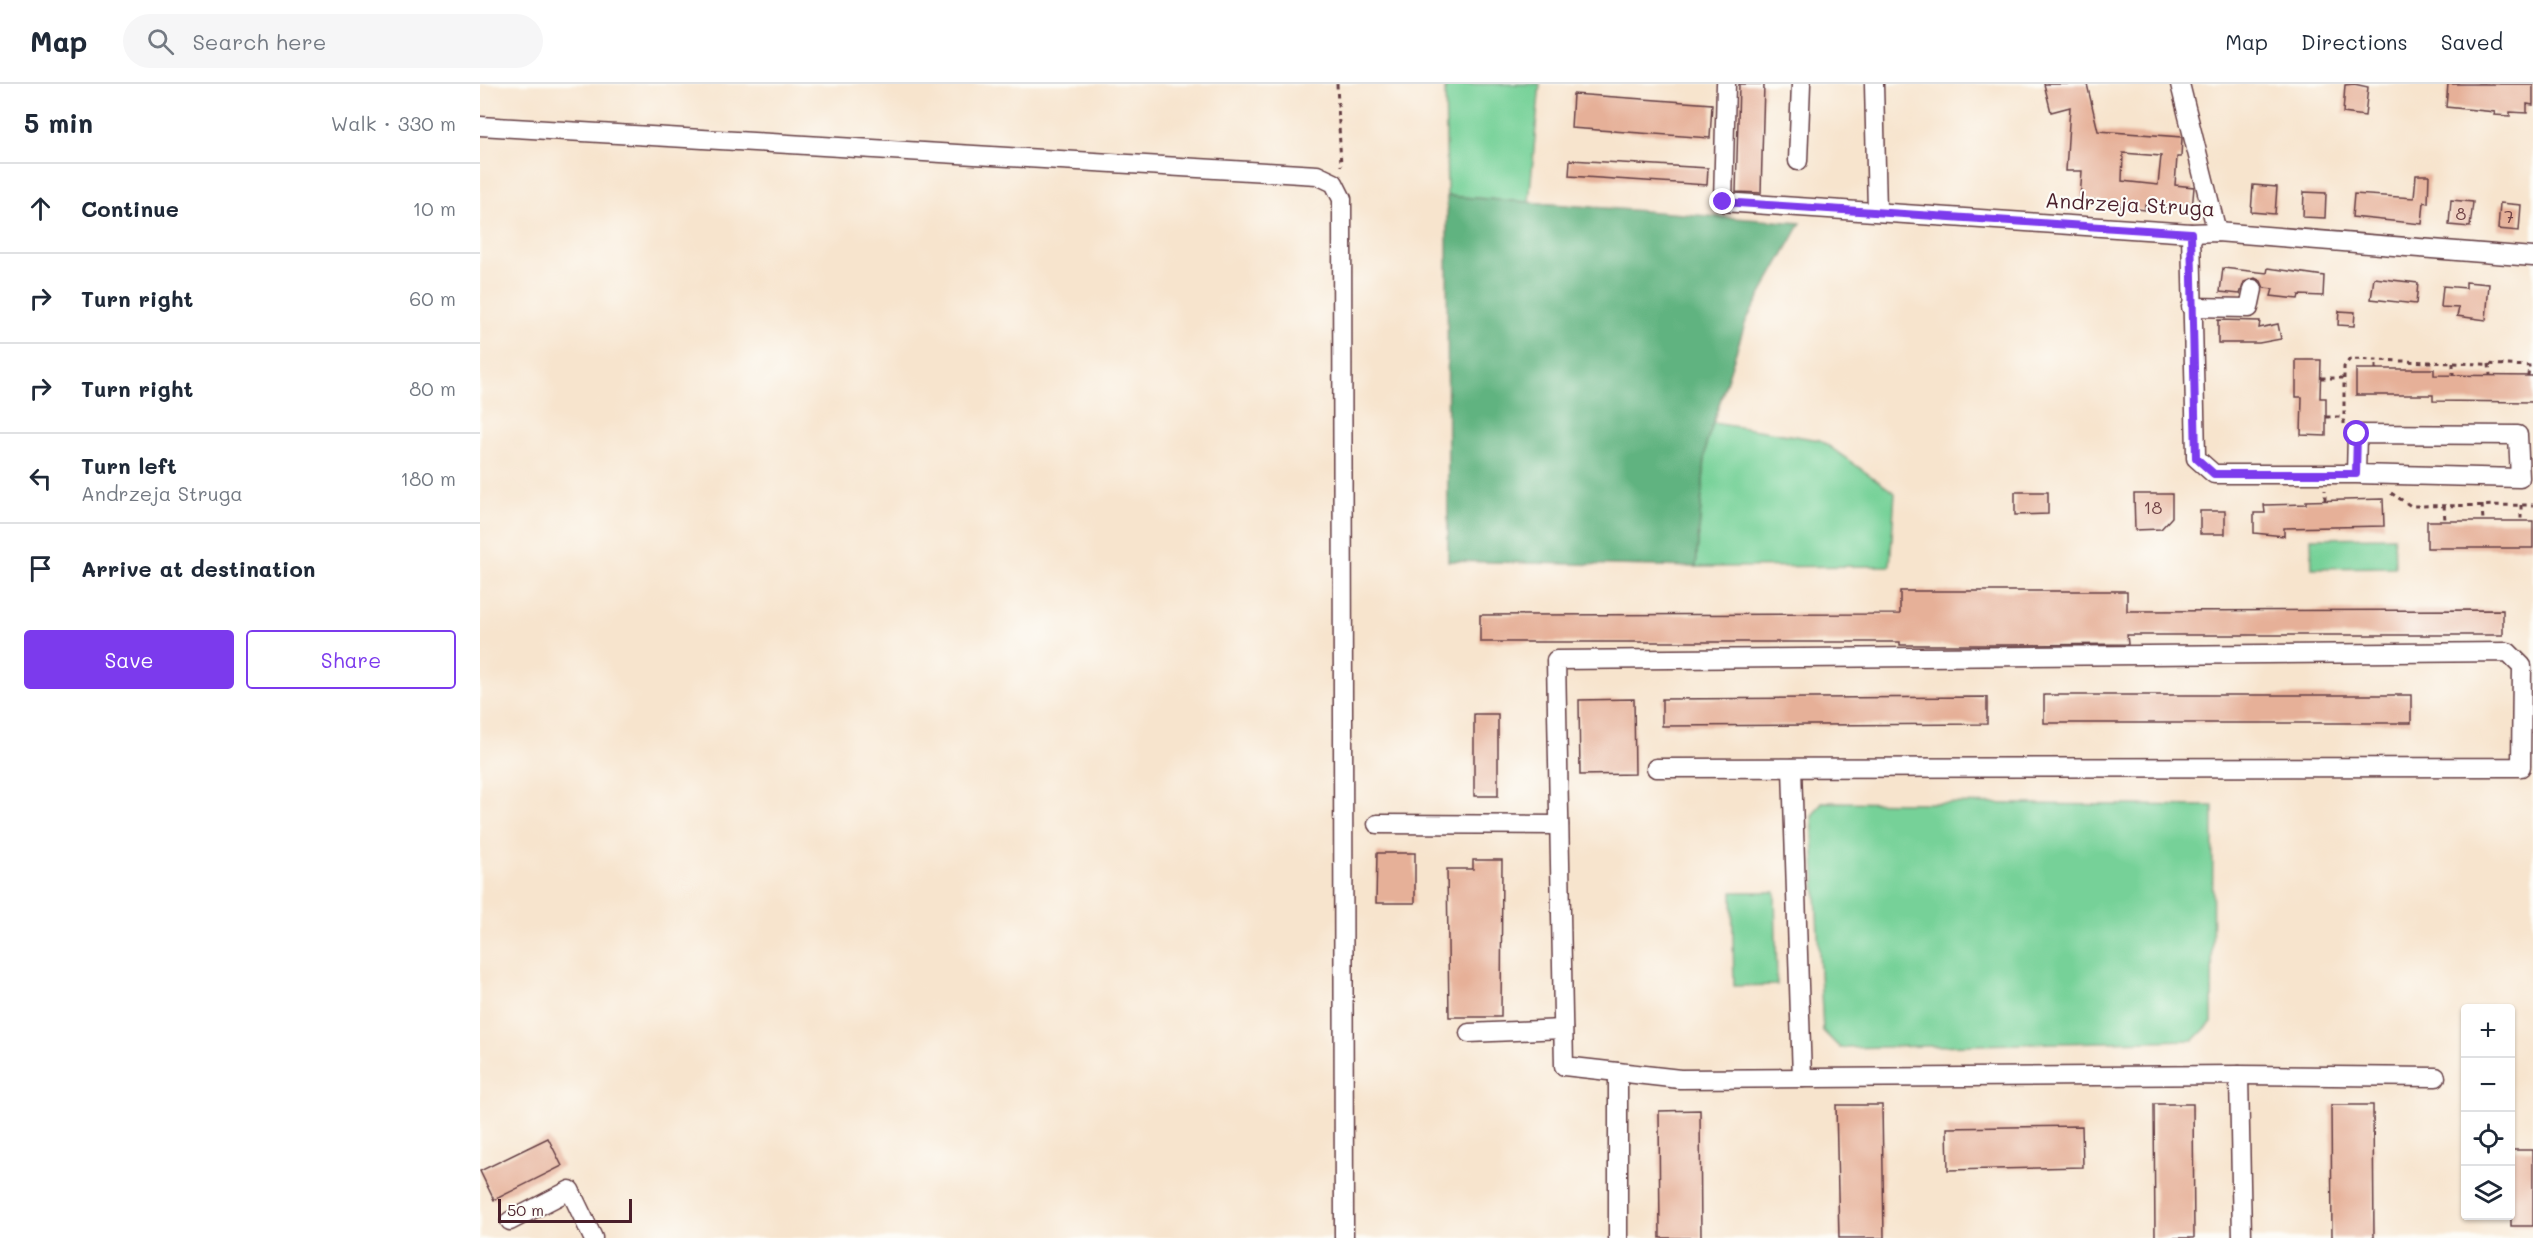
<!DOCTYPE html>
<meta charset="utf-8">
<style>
body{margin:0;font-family:Mali,sans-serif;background:#f6f6f7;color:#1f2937}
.controls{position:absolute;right:18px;bottom:18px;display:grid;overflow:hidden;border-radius:6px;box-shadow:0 2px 4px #0004}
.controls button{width:54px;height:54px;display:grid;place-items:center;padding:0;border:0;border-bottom:2px solid #e0e1e3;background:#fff;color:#1f2937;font:30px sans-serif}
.scale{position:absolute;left:18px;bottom:15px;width:134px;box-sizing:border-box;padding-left:6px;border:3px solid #4a1f2b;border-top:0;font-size:16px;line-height:21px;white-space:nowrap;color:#4a1f2b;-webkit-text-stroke:4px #fdfcf7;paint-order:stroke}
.stop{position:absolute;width:18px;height:18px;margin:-14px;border:4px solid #7c3aed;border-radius:50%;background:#fff}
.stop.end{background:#7c3aed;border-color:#fff;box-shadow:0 2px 6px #0008}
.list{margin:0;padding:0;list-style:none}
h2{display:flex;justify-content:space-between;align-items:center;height:78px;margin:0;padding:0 24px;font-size:26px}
h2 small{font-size:20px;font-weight:400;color:#747a83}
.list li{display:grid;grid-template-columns:39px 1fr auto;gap:18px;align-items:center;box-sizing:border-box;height:90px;padding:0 24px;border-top:2px solid #e0e1e3}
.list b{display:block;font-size:22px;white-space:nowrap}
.list p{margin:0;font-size:20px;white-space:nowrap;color:#747a83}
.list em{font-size:20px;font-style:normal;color:#747a83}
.actions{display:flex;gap:12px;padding:18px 24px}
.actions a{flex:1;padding:14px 0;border:2px solid #7c3aed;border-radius:6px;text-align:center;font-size:21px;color:#7c3aed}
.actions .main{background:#7c3aed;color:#fff}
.icon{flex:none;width:33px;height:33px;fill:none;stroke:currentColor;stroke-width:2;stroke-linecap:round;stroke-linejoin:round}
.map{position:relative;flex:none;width:2053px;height:1154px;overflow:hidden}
header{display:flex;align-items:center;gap:36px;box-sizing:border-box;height:84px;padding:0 30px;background:#fff;border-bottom:2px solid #e0e1e3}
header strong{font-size:28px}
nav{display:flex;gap:33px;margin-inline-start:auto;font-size:21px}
.search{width:420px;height:54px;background:#f6f6f7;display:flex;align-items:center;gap:15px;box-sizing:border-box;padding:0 21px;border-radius:33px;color:#747a83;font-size:22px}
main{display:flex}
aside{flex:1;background:#fff}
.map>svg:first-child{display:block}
</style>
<header>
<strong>Map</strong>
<div class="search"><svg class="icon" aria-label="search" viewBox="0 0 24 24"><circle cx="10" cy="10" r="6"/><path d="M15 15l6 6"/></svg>Search here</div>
<nav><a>Map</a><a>Directions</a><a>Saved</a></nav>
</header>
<main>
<aside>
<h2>5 min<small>Walk · 330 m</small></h2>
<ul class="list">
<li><svg class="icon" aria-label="ahead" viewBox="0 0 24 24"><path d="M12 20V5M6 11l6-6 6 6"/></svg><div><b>Continue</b></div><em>10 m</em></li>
<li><svg class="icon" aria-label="right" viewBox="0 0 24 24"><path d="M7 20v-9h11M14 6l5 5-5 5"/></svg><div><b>Turn right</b></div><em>60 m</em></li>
<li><svg class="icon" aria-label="right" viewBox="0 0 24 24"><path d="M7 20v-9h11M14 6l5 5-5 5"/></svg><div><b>Turn right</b></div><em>80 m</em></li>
<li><svg class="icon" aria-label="left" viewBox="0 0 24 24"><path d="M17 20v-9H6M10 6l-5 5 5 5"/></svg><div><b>Turn left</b><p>Andrzeja Struga</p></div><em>180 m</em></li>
<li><svg class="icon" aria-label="arrive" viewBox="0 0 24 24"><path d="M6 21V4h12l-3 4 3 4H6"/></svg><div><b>Arrive at destination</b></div></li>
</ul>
<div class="actions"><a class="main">Save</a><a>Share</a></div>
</aside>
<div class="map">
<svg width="2053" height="1154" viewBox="0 0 2053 1154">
<rect width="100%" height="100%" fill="#fdfcf7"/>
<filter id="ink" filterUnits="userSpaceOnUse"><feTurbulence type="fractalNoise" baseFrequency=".0167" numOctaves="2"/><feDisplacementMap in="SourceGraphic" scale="12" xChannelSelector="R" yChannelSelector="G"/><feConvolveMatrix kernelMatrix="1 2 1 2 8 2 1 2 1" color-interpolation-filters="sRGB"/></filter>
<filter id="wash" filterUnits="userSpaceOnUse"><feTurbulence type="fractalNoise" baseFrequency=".008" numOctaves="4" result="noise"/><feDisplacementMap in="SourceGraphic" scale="24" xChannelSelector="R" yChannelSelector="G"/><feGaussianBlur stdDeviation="1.35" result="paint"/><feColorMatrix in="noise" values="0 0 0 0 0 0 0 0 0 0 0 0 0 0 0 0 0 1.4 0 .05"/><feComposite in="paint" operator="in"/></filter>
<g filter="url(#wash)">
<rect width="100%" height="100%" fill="#f7e4cd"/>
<g fill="#76d198" stroke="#607862" stroke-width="1.5">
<path d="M965,0H1060L1049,118L967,112Z"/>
<path d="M1233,339L1340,356L1415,409L1410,482L1216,483L1226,361Z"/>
<path d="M1914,453L1915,483L1832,484L1831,454Z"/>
<path d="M1342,718L1733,722L1732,938L1714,956L1360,964L1343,947L1332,732Z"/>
<path d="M1252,808H1295L1297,901L1254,902Z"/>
</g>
<path fill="#60b380" stroke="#556956" stroke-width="1.5" d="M967,112L1321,139L1266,237L1226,361L1216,483L968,477Z"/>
<g id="blocks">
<g fill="#e6b098" fill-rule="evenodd">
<path d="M1259,0H1284L1281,109L1256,108Z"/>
<path d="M1564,0H1607L1618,47L1702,53L1701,73H1697L1695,101L1714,103L1712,126L1665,121V126L1640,123L1641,119L1600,115L1602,87H1586L1590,23L1571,28ZM1643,69L1681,72L1678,101L1642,97Z"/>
<path d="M1874,0L1888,3L1885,32L1863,29L1865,1Z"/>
<path d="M1968,0H2053V21L2047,20V29L2030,28V32L2014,31L2015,28L1966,23Z"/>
<path d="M1093,10L1232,20L1230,54L1091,44Z"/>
<path d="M1090,76L1228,84L1227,101L1089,92Z"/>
<path d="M1936,91H1949L1948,119L1944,118L1942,140L1872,133L1874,110L1934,114Z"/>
<path d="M1773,101L1797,103L1795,130L1771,128Z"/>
<path d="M1824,108L1846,109L1845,134L1823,133Z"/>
<path d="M1971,116L1993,118L1990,143L1969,141Z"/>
<path d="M2020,119L2041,121L2039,147L2018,145Z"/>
<path d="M1743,184L1787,189L1788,184L1844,192L1843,212L1819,211L1818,215L1791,212L1793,205L1784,204L1781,197L1775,194L1764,198L1760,210L1740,208Z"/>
<path d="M1894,194L1938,199L1936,220L1891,215Z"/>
<path d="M1986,198L2009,200L2006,236L1977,232L1979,224L1961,223L1963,202L1986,204Z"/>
<path d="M1859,227L1875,228L1874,242L1858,241Z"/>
<path d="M1738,236L1780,237L1779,244L1798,240L1801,255L1779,259H1738Z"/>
<path d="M1816,276H1841L1840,314H1846V352L1821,351L1822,313H1816Z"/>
<path d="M1876,285H1954V291L2053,292V318L1953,317V311H1876Z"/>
<path d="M1535,408H1568V430L1535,431Z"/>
<path d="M1654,410H1692V433L1681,445L1655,446Z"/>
<path d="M1903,415L1904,442L1804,444V452L1774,449V429H1785L1784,421L1826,420V417Z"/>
<rect x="1720" y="427" width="25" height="23"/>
<rect x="1947" y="437" width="106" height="27"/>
<path d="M1420,507H1647V527L2023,526V551H1647L1648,560L1532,561H1420V558H1000V531L1420,530Z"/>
<rect x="1564" y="611" width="367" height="28"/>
<path d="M1507,613V640L1182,642V615Z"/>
<path d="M1154,615L1155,690L1100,691L1099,616Z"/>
<rect x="994" y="630" width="24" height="82"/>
<path d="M897,769H935V819H896Z"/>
<path d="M993,776H1022L1021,933H969L967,785H993Z"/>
<path d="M1674,1020H1713L1714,1154H1675Z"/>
<path d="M1356,1021H1402L1404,1154H1359Z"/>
<path d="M1851,1021H1893L1894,1154H1852Z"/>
<path d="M1220,1026L1221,1154H1180L1179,1027Z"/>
<path d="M1602,1042L1603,1083L1468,1086L1467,1044Z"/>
<path d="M68,1054L82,1082L14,1116L0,1087Z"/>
<rect x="2031" y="1066" width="22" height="76"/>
</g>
</g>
</g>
<g filter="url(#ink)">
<use href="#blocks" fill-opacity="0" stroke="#643d43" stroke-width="1.5"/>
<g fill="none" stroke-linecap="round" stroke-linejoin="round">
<defs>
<g id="minor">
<path d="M1246,0L1243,118L1711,149L1737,148L2053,173"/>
<path d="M1394,0L1397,127"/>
<path d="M1700,0L1737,148"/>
<path d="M0,42L837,91L854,99L862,115L864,1154"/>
<path d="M1318,77L1321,0"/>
<path d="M1711,149L1716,371V374L1734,390H1876L2040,394L2038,351L1877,350L1876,390"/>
<path d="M1711,223L1769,224L1773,205"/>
<path d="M1176,684L2041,683L2042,582L2028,568L1076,576L1084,982L1200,995L1759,991L1762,1154"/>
<path d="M1312,684L1322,994"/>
<path d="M897,740L1079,741"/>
<path d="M989,949L1083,945"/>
<path d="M1759,991L1956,993"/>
<path d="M30,1137L90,1106L113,1154"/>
<path d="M1138,1154V988"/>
</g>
</defs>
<use href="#minor" stroke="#643d43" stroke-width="21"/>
<g stroke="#643d43" stroke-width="3" stroke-dasharray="4.5 4.5" stroke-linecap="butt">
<path d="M857,0L861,82"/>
<path d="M1973,279V291"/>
<path d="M2009,280L2010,291"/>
<path d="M1896,285V276"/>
<path d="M2048,292L2049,282"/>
<path d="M1841,294H1863"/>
<path d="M1846,333H1864"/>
<path d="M1864,340V283L1870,275L2053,282"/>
<path d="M1911,409L1931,422L2053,421"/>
<path d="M1845,416V406"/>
<path d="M1964,421L1965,437"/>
<path d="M2002,421L2003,437"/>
<path d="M2041,421V437"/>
</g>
<use href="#minor" stroke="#fff" stroke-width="18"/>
</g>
</g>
<g fill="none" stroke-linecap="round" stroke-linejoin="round" filter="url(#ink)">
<path stroke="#7c3aed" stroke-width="8" d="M1243,118L1711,149L1716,374L1734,390H1876L1877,350"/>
</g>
<g text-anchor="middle" stroke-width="4.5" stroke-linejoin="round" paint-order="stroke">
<g font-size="18" fill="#714346">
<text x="1981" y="136">8</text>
<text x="2029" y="139">7</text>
<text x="1673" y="430">18</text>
</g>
<g font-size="21" fill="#4a1f2b" stroke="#fdfcf7">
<text transform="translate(1650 121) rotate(3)" y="7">Andrzeja Struga</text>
</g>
</g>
</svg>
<div class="controls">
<button>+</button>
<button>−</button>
<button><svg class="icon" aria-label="locate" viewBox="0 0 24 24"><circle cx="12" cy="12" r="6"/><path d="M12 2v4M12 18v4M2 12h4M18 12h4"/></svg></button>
<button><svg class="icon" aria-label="layers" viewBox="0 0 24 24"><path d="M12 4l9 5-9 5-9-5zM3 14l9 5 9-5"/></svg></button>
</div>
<div class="scale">50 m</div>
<div class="stop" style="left:1877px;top:350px"></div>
<div class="stop end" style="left:1243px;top:118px"></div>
</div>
</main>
